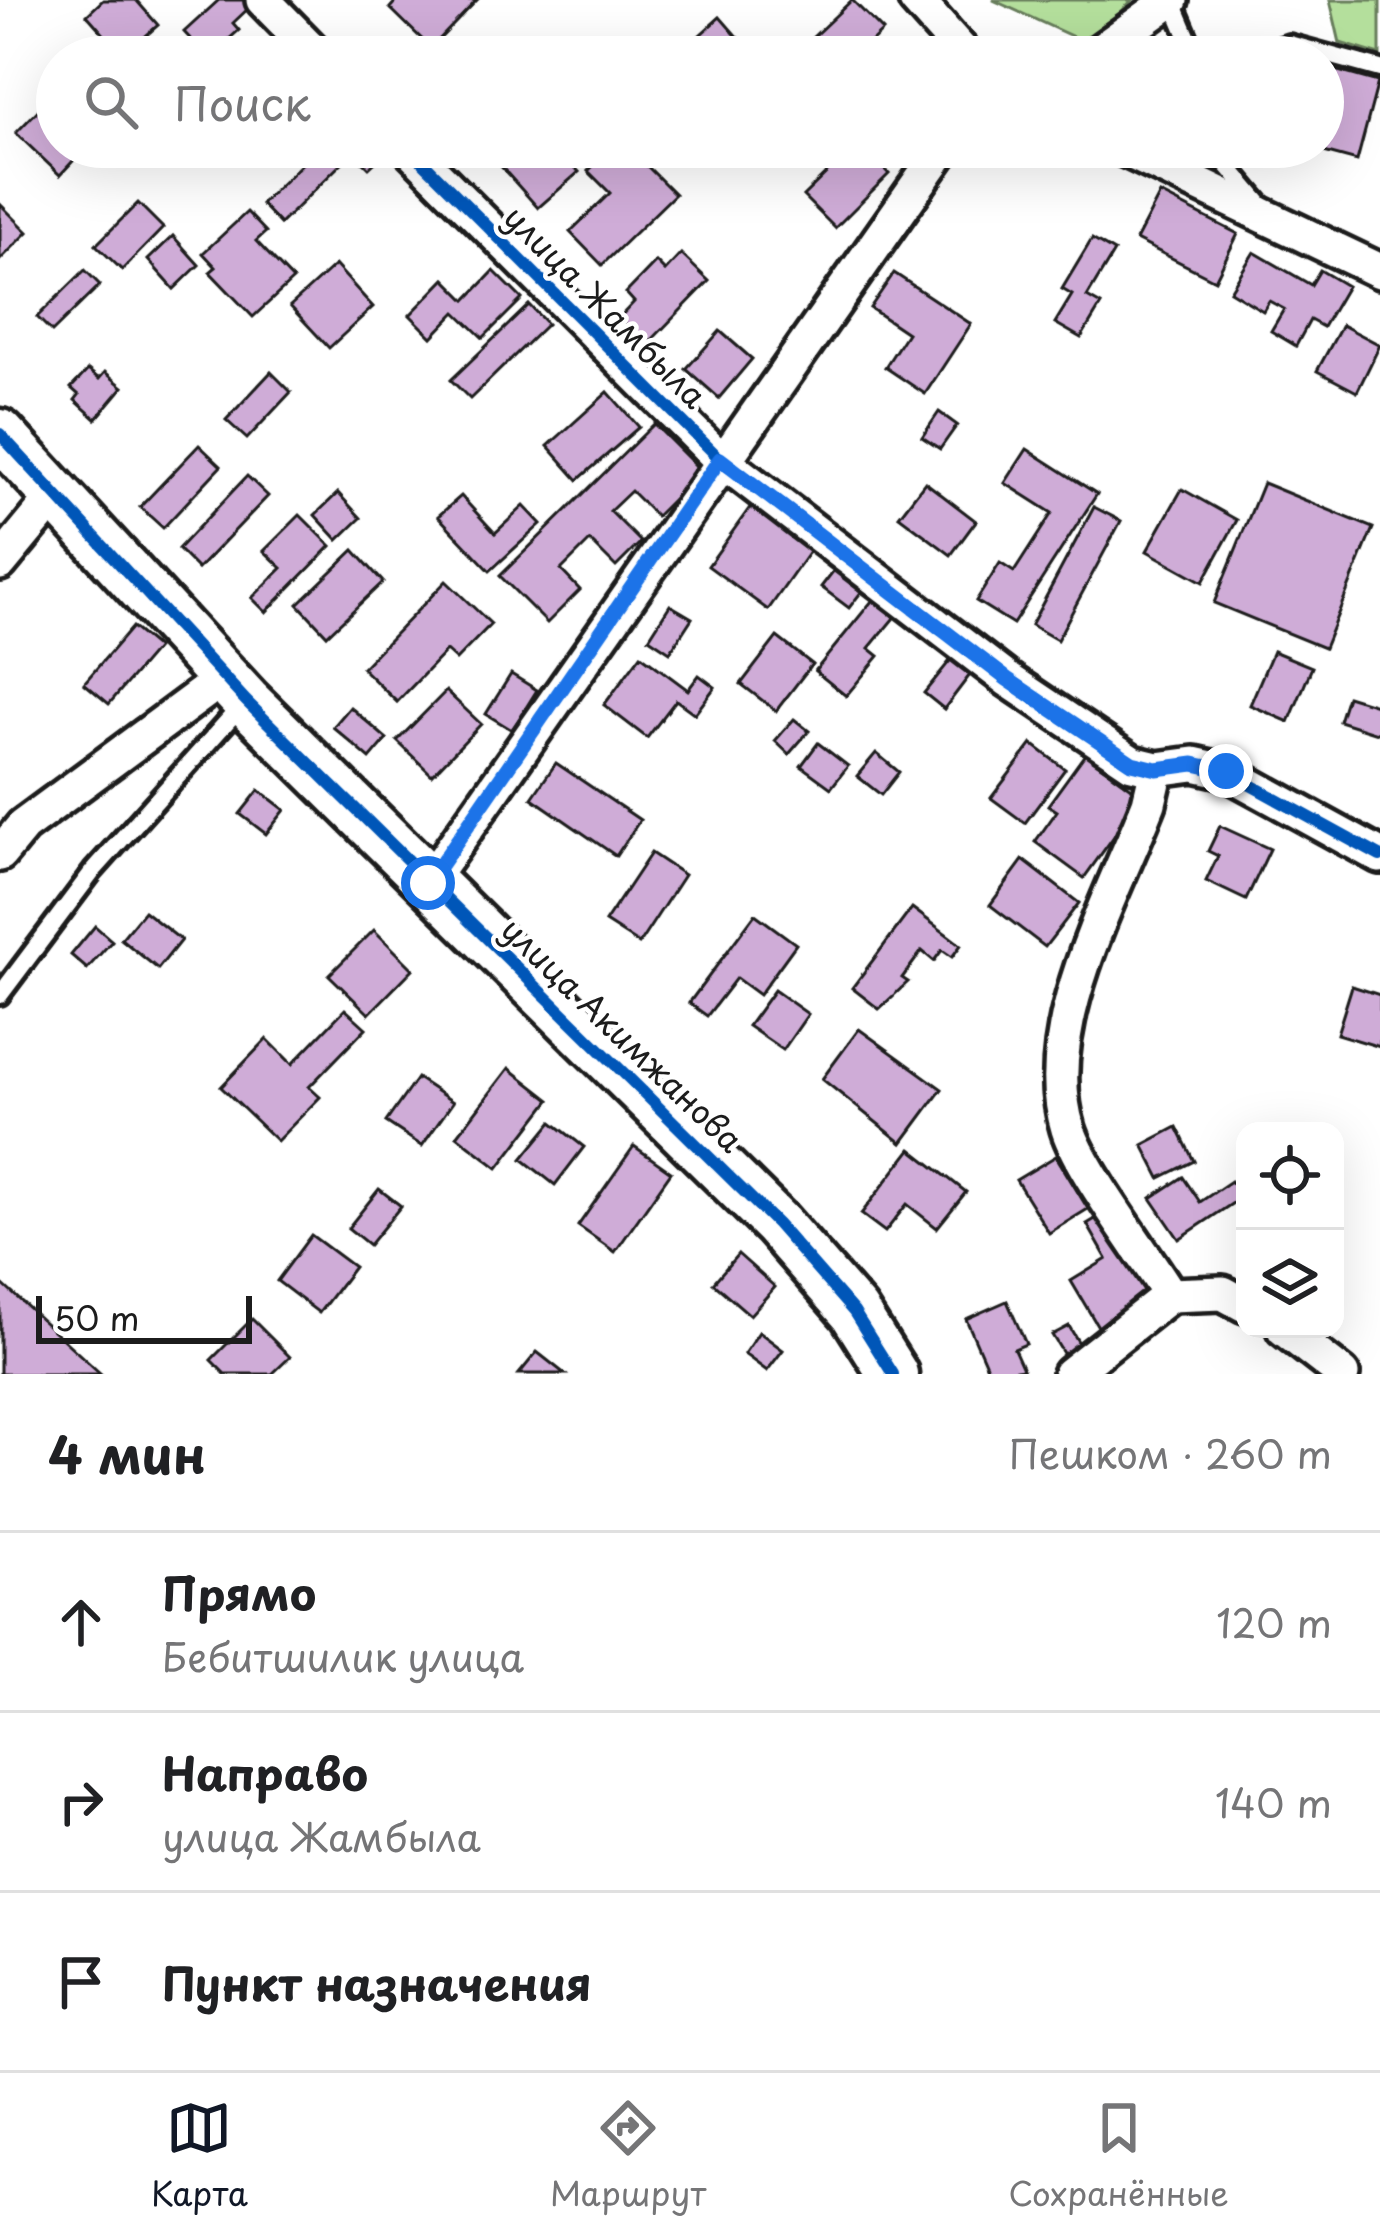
<!DOCTYPE html>
<html lang="ru">
<meta charset="utf-8">
<style>
body{margin:0;font-family:"Playpen Sans",sans-serif;background:#f2f2f2;color:#202124}
.controls{position:absolute;right:36px;bottom:36px;display:grid;overflow:hidden;border-radius:24px;box-shadow:0 12px 48px #0002}
.controls button{width:108px;height:108px;display:grid;place-items:center;padding:0;border:0;border-bottom:3px solid #e0e0e0;background:#fff;color:#202124;font:60px sans-serif}
.scale{position:absolute;left:36px;bottom:30px;width:216px;box-sizing:border-box;padding-left:12px;border:6px solid #1c1c1c;border-top:0;font-size:33px;line-height:42px;white-space:nowrap;color:#1c1c1c;-webkit-text-stroke:9px #fff;paint-order:stroke}
.stop{position:absolute;width:36px;height:36px;margin:-27px;border:9px solid #1a73e8;border-radius:50%;background:#fff}
.stop.end{background:#1a73e8;border-color:#fff;box-shadow:0 3px 12px #0008}
.list{margin:0;padding:0;list-style:none}
h2{display:flex;justify-content:space-between;align-items:center;height:156px;margin:0;padding:0 48px;font-size:51px}
h2 small{font-size:39px;font-weight:400;color:#757577}
.list li{display:grid;grid-template-columns:78px 1fr auto;gap:36px;align-items:center;box-sizing:border-box;height:180px;padding:0 48px;border-top:3px solid #e0e0e0}
.list b{display:block;font-size:45px;white-space:nowrap}
.list p{margin:0;font-size:39px;white-space:nowrap;color:#757577}
.list em{font-size:39px;font-style:normal;color:#757577}
.icon{flex:none;width:66px;height:66px;fill:none;stroke:currentColor;stroke-width:2;stroke-linecap:round;stroke-linejoin:round}
.map{position:relative;flex:none;width:1380px;height:1374px;overflow:hidden}
.search{position:absolute;background:#fff;box-shadow:0 12px 48px #0002;left:36px;right:36px;top:36px;height:132px;display:flex;align-items:center;gap:30px;box-sizing:border-box;padding:0 42px;border-radius:66px;color:#757577;font-size:45px}
.sheet{height:696px;background:#fff}
nav{display:flex;justify-content:space-around;align-items:center;box-sizing:border-box;height:168px;border-top:3px solid #e0e0e0;background:#fff;font-size:33px;color:#757577}
nav a{display:grid;justify-items:center;gap:6px}
nav .on{color:#111827}
.map>svg:first-child{display:block}
</style>
<div class="map">
<svg width="1380" height="1374" viewBox="0 0 1380 1374">
<rect width="100%" height="100%" fill="#fff"/>
<filter id="ink" filterUnits="userSpaceOnUse"><feTurbulence type="fractalNoise" baseFrequency=".00833" numOctaves="2"/><feDisplacementMap in="SourceGraphic" scale="24" xChannelSelector="R" yChannelSelector="G"/><feConvolveMatrix kernelMatrix="1 2 1 2 8 2 1 2 1" color-interpolation-filters="sRGB"/></filter>
<g filter="url(#ink)">
<g fill="#b4df9c" stroke="#687e5c" stroke-width="3">
<path d="M993,0H1132L1091,45Z"/>
<path d="M1330,0H1380V55L1340,43Z"/>
</g>
<g fill="#cfacd7" stroke="#1c1c1c" stroke-width="3">
<path d="M103,0H136L158,25L123,56L87,15Z"/>
<path d="M219,0H245L251,6L233,23L239,30L217,50L223,57H183L196,45L184,32Z"/>
<path d="M397,0H477L431,48L390,8Z"/>
<path d="M852,0L883,31L855,57H832L813,37Z"/>
<path d="M720,17L747,48L736,57H683L680,53Z"/>
<path d="M524,35L545,57H501Z"/>
<path d="M1331,69L1378,82L1357,161L1309,148L1323,147V97Z"/>
<path d="M45,103L57,114V147H86L60,175L16,133Z"/>
<path d="M319,147L387,151L369,168L353,152L280,224L261,204Z"/>
<path d="M516,147H556L579,172L538,208L498,163Z"/>
<path d="M613,147H628L675,194L602,265L570,232L610,193L588,171Z"/>
<path d="M853,147H863L889,174L835,228L803,196Z"/>
<path d="M1160,194L1238,234L1215,280L1136,240Z"/>
<path d="M138,203L163,228L122,270L96,245Z"/>
<path d="M0,204L28,232L0,260Z"/>
<path d="M247,212L266,232L256,241L293,280L253,317L210,272L216,267L203,253Z"/>
<path d="M173,236L199,265L174,289L148,260Z"/>
<path d="M1092,239L1114,252L1087,297L1101,305L1081,338L1055,323L1072,295L1062,289Z"/>
<path d="M1254,252L1311,285L1320,270L1347,286L1323,327L1310,320L1296,346L1271,331L1284,309L1269,301L1263,311L1230,291Z"/>
<path d="M681,254L709,281L647,345L619,318L634,302L626,293L656,262L665,271Z"/>
<path d="M335,265L373,307L329,348L290,306Z"/>
<path d="M85,270L100,285L52,332L37,317Z"/>
<path d="M494,271L522,299L483,338L456,312L432,337L410,315L445,279L466,300Z"/>
<path d="M894,273L971,324L925,394L885,367L907,333L870,308Z"/>
<path d="M529,305L547,324L470,399L451,380Z"/>
<path d="M1342,325L1380,345L1357,392L1317,371Z"/>
<path d="M720,331L752,359L719,398L686,369Z"/>
<path d="M88,370L99,379L105,372L123,387L96,419L75,400L79,395L71,388Z"/>
<path d="M271,372L291,392L247,439L226,420Z"/>
<path d="M608,392L639,427L578,480L548,446Z"/>
<path d="M939,412L957,425L940,449L922,437Z"/>
<path d="M654,424L701,471L656,516L631,491L610,511L641,542L616,567L590,541L561,570L580,590L547,623L500,576Z"/>
<path d="M199,445L221,466L163,528L140,507Z"/>
<path d="M1027,449L1097,494L1013,624L976,601L1000,563L1014,572L1052,513L1005,483Z"/>
<path d="M247,476L268,496L198,569L178,549Z"/>
<path d="M925,482L976,521L951,555L899,516Z"/>
<path d="M1263,483L1373,528L1324,648L1214,603Z"/>
<path d="M1182,489L1237,520L1203,582L1147,551Z"/>
<path d="M338,493L361,518L338,540L315,515Z"/>
<path d="M461,496L495,533L524,506L541,524L490,571L438,516Z"/>
<path d="M756,499L816,542L768,610L708,566Z"/>
<path d="M1094,507L1121,521L1057,640L1031,625Z"/>
<path d="M300,515L331,546L266,612L252,598L282,568L264,551Z"/>
<path d="M354,550L383,582L327,635L298,604Z"/>
<path d="M841,561L869,582L849,608L821,587Z"/>
<path d="M446,581L491,624L456,660L446,651L397,702L362,668Z"/>
<path d="M876,596L898,613L869,648L879,656L846,696L815,671Z"/>
<path d="M670,605L692,618L670,652L649,638Z"/>
<path d="M132,627L157,648L109,704L84,683Z"/>
<path d="M777,637L812,664L776,711L741,684Z"/>
<path d="M1273,651L1312,667L1289,722L1250,705Z"/>
<path d="M957,652L976,667L944,709L924,693Z"/>
<path d="M641,655L688,690L699,675L715,687L695,714L676,700L647,738L604,705Z"/>
<path d="M511,674L537,690L512,730L486,714Z"/>
<path d="M446,691L481,724L432,775L397,741Z"/>
<path d="M1347,696L1380,706V734L1339,721Z"/>
<path d="M350,707L387,739L370,759L333,727Z"/>
<path d="M794,719L809,731L789,754L775,741Z"/>
<path d="M818,743L848,766L831,788L801,766Z"/>
<path d="M1032,744L1065,769L1025,823L991,798Z"/>
<path d="M876,753L899,772L881,795L857,776Z"/>
<path d="M1085,754L1143,796L1084,878L1035,842L1057,811L1048,805Z"/>
<path d="M556,763L640,820L616,856L532,798Z"/>
<path d="M259,790L285,810L266,834L240,814Z"/>
<path d="M1220,826L1270,849L1246,900L1206,881L1218,856L1208,851Z"/>
<path d="M651,853L684,875L639,944L605,922Z"/>
<path d="M1023,860L1079,903L1045,947L990,905Z"/>
<path d="M912,908L961,945L952,957L942,950L934,961L922,951L902,978L908,982L879,1009L852,988Z"/>
<path d="M144,911L181,940L158,969L121,939Z"/>
<path d="M755,914L796,944L759,995L736,978L707,1016L689,1003Z"/>
<path d="M95,926L112,941L87,969L71,955Z"/>
<path d="M374,930L413,969L369,1014L329,975Z"/>
<path d="M1352,986L1380,995V1047L1337,1034Z"/>
<path d="M774,990L808,1014L783,1050L748,1026Z"/>
<path d="M345,1009L366,1028L309,1087L320,1097L277,1141L221,1087L267,1039L292,1064Z"/>
<path d="M859,1029L942,1089L902,1143L822,1079Z"/>
<path d="M509,1068L550,1100L498,1168L457,1136Z"/>
<path d="M417,1078L453,1102L422,1146L386,1122Z"/>
<path d="M552,1122L584,1147L555,1185L522,1159Z"/>
<path d="M1177,1127L1194,1161L1160,1178L1143,1145Z"/>
<path d="M634,1146L671,1172L615,1252L578,1226Z"/>
<path d="M911,1149L966,1192L937,1228L907,1204L885,1232L861,1214Z"/>
<path d="M1056,1156L1088,1209L1049,1233L1016,1180Z"/>
<path d="M1183,1177L1200,1202L1231,1181L1242,1197L1179,1239L1151,1198Z"/>
<path d="M379,1189L401,1206L369,1245L348,1228Z"/>
<path d="M1107,1212L1152,1289L1133,1300L1141,1313L1103,1335L1071,1281L1107,1259L1087,1224Z"/>
<path d="M311,1235L354,1267L319,1313L277,1281Z"/>
<path d="M738,1254L775,1287L750,1315L713,1283Z"/>
<path d="M0,1282L101,1374H0Z"/>
<path d="M1007,1301L1026,1344L1014,1349L1023,1369L990,1374L966,1319Z"/>
<path d="M252,1319L290,1357L272,1374H225L211,1360Z"/>
<path d="M1069,1326L1080,1345L1064,1355L1052,1335Z"/>
<path d="M759,1332L783,1350L767,1371L744,1354Z"/>
<path d="M537,1352L565,1374H519Z"/>
</g>
<g fill="none" stroke-linecap="round" stroke-linejoin="round">
<defs>
<g id="lane">
<path d="M1172,0L1196,57"/>
<path d="M1253,57L1289,44L1380,69"/>
<path d="M1212,147L1262,206"/>
<path d="M0,995L93,871L241,706"/>
</g>
<g id="street">
<path d="M263,0L319,57"/>
<path d="M916,0L967,57"/>
<path d="M1092,57L1171,0"/>
<path d="M408,147L720,459L1007,679L1132,763L1157,769L1194,764L1225,771L1380,856"/>
<path d="M1120,147L1380,271"/>
<path d="M0,563L57,494"/>
<path d="M1157,769L1149,803C1112,898 1037,1030 1068,1129C1081,1171 1145,1254 1170,1295"/>
<path d="M0,854L23,826L226,676"/>
<path d="M428,883L944,147"/>
<path d="M1170,1295L1223,1293L1245,1305"/>
<path d="M1284,1329L1342,1374"/>
<path d="M1070,1374L1170,1295"/>
</g>
<path id="secondary" d="M0,434L246,701L777,1224L854,1312L893,1374"/>
</defs>
<use href="#lane" stroke="#1c1c1c" stroke-width="26"/>
<use href="#street" stroke="#1c1c1c" stroke-width="42"/>
<use href="#secondary" stroke="#1c1c1c" stroke-width="57"/>
<use href="#lane" stroke="#fff" stroke-width="16"/>
<use href="#street" stroke="#fff" stroke-width="33"/>
<use href="#secondary" stroke="#fff" stroke-width="48"/>
<defs>
<g id="cycleway">
<path d="M408,147L720,459L1007,679L1132,763L1157,769L1194,764L1225,771L1380,856"/>
<path d="M0,434L246,701L777,1224L854,1312L893,1374"/>
</g>
</defs>
<use href="#cycleway" stroke="#fff" stroke-width="20"/>
<use href="#cycleway" stroke="#0057b8" stroke-width="12"/>
</g>
</g>
<g fill="none" stroke-linecap="round" stroke-linejoin="round" filter="url(#ink)">
<path stroke="#1a73e8" stroke-width="15" d="M428,883L720,459L1007,679L1132,763L1157,769L1194,764L1226,771"/>
</g>
<g text-anchor="middle" stroke-width="9" stroke-linejoin="round" paint-order="stroke">
<g font-size="33" fill="#1c1c1c" stroke="#fff">
<text transform="translate(605 307) rotate(45)" y="12">улица Жамбыла</text>
<text transform="translate(622 1035) rotate(44)" y="12">улица Акимжанова</text>
</g>
</g>
</svg>
<div class="controls">
<button><svg class="icon" aria-label="locate" viewBox="0 0 24 24"><circle cx="12" cy="12" r="6"/><path d="M12 2v4M12 18v4M2 12h4M18 12h4"/></svg></button>
<button><svg class="icon" aria-label="layers" viewBox="0 0 24 24"><path d="M12 4l9 5-9 5-9-5zM3 14l9 5 9-5"/></svg></button>
</div>
<div class="scale">50 m</div>
<div class="stop" style="left:428px;top:883px"></div>
<div class="stop end" style="left:1226px;top:771px"></div>
<div class="search"><svg class="icon" aria-label="search" viewBox="0 0 24 24"><circle cx="10" cy="10" r="6"/><path d="M15 15l6 6"/></svg>Поиск</div>
</div>
<section class="sheet">
<h2>4 мин<small>Пешком · 260 m</small></h2>
<ul class="list">
<li><svg class="icon" aria-label="ahead" viewBox="0 0 24 24"><path d="M12 20V5M6 11l6-6 6 6"/></svg><div><b>Прямо</b><p>Бебитшилик улица</p></div><em>120 m</em></li>
<li><svg class="icon" aria-label="right" viewBox="0 0 24 24"><path d="M7 20v-9h11M14 6l5 5-5 5"/></svg><div><b>Направо</b><p>улица Жамбыла</p></div><em>140 m</em></li>
<li><svg class="icon" aria-label="arrive" viewBox="0 0 24 24"><path d="M6 21V4h12l-3 4 3 4H6"/></svg><div><b>Пункт назначения</b></div></li>
</ul>
</section>
<nav>
<a class="on"><svg class="icon" aria-label="map" viewBox="0 0 24 24"><path d="M3 6l6-2 6 2 6-2v14l-6 2-6-2-6 2zM9 4v14M15 6v14"/></svg>Карта</a>
<a><svg class="icon" aria-label="directions" viewBox="0 0 24 24"><path d="M12 3l9 9-9 9-9-9zM9 14v-3h6M13 9l2 2-2 2"/></svg>Маршрут</a>
<a><svg class="icon" aria-label="saved" viewBox="0 0 24 24"><path d="M7 4h10v16l-5-4-5 4z"/></svg>Сохранённые</a>
</nav>
